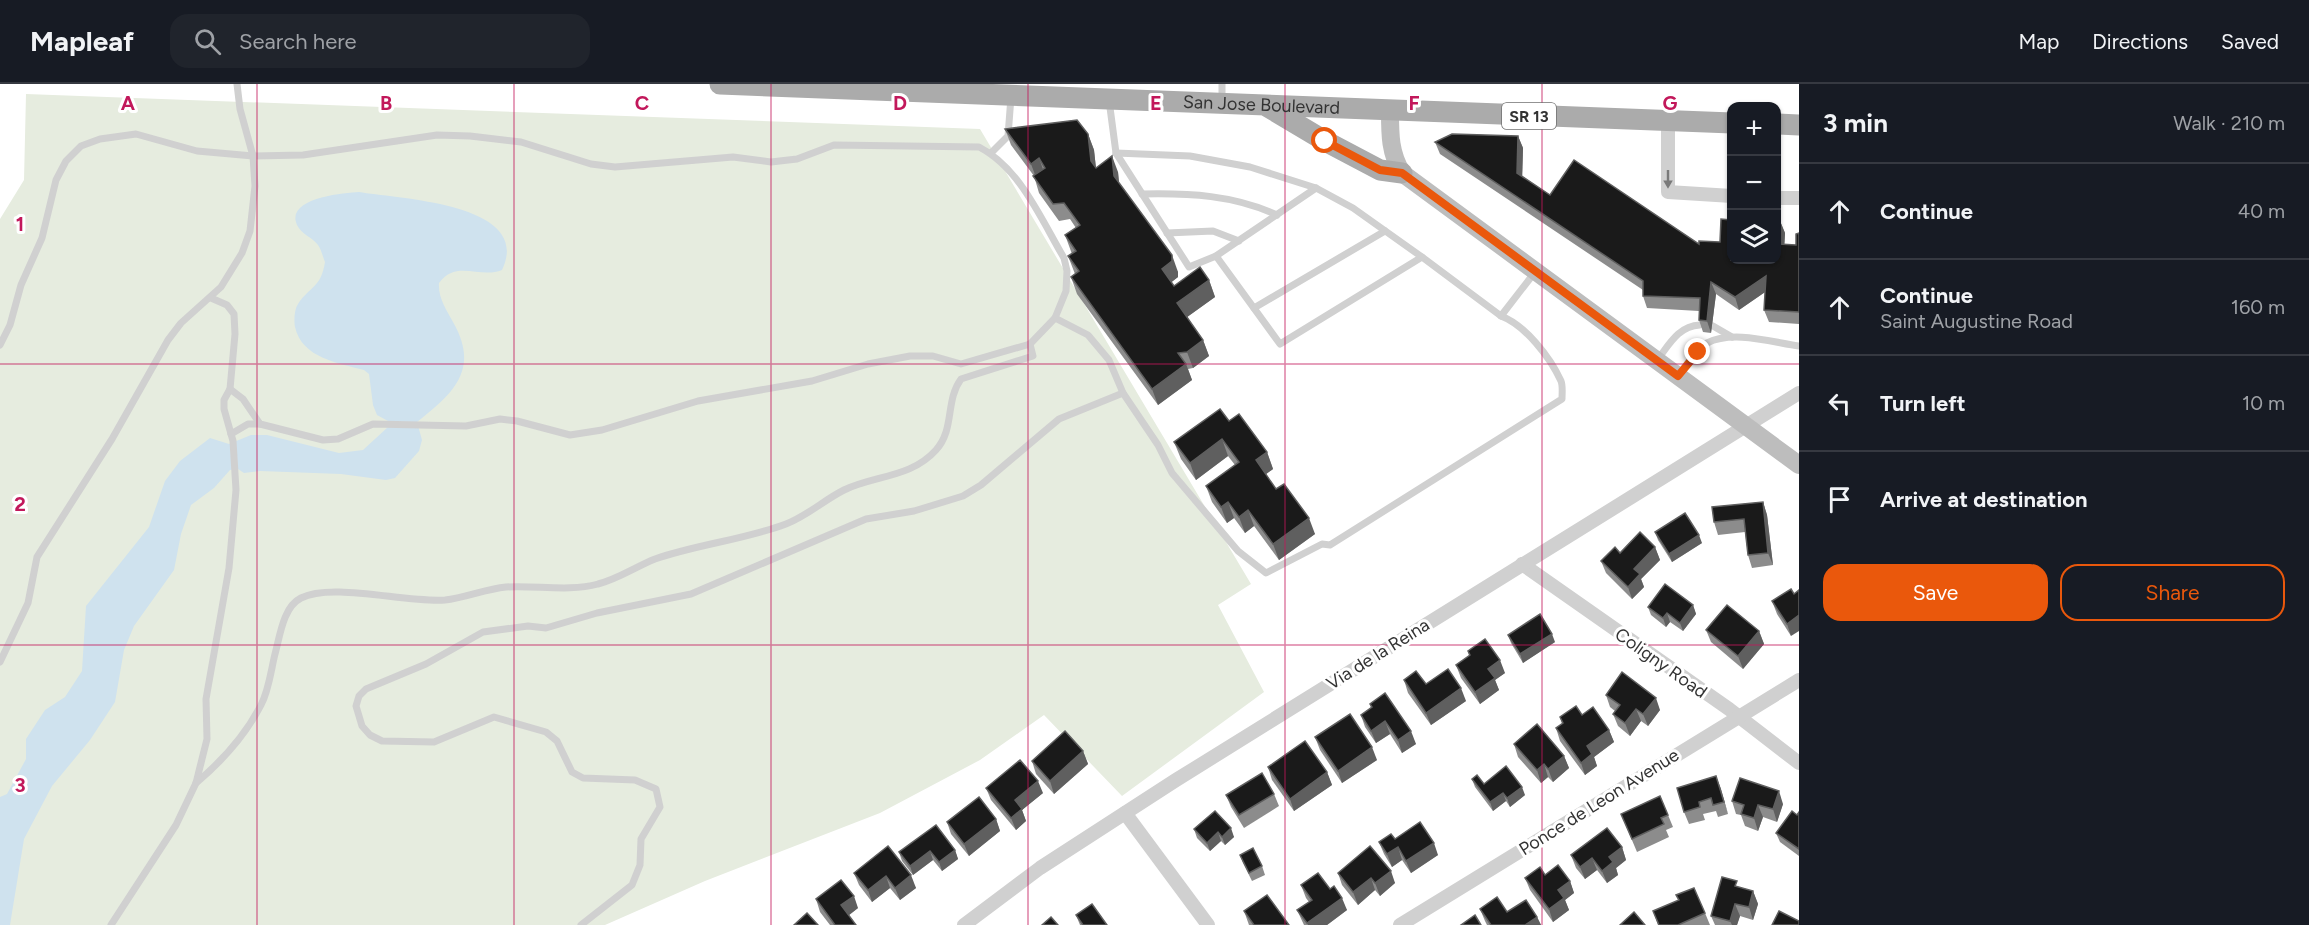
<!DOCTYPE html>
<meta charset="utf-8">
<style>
body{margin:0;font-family:Figtree,sans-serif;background:#20242c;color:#f1f3f6}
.controls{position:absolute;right:18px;top:18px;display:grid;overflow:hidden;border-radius:12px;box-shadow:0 2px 4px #0004}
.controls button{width:54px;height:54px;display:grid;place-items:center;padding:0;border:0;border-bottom:2px solid #363941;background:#171b24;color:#f1f3f6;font:30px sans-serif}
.stop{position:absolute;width:18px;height:18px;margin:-14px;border:4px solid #ea580c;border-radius:50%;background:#fff}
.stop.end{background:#ea580c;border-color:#fff;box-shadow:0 2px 6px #0008}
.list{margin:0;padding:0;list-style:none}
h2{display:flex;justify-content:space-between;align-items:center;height:78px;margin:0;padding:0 24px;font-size:26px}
h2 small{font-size:20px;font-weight:400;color:#9ea1a6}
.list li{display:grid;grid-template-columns:39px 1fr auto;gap:18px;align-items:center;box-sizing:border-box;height:96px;padding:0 24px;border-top:2px solid #363941}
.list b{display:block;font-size:22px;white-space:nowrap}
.list p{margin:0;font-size:20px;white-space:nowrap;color:#9ea1a6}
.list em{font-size:20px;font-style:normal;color:#9ea1a6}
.actions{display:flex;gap:12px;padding:18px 24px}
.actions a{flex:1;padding:14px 0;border:2px solid #ea580c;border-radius:18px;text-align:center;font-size:21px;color:#ea580c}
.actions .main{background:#ea580c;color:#fff}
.icon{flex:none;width:33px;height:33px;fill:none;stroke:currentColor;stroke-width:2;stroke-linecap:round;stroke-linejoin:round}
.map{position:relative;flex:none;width:1799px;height:841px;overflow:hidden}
header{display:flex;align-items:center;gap:36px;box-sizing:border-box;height:84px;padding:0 30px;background:#171b24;border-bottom:2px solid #363941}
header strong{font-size:28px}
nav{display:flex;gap:33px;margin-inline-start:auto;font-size:21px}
.search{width:420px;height:54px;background:#20242c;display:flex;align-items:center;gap:15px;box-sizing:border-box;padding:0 21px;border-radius:18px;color:#9ea1a6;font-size:22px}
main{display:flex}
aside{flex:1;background:#171b24}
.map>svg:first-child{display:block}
</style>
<header>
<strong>Mapleaf</strong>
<div class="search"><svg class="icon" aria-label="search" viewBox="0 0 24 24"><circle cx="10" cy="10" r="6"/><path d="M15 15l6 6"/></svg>Search here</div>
<nav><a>Map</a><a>Directions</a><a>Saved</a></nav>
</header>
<main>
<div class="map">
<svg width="1799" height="841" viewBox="0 0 1799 841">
<rect width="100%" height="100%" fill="#fff"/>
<path fill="#e6ecdf" d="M26,10L980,45L1251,500L1218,521L1264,608L1122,712L1044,631L980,676L880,729L705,797L605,841H0V135L24,96Z"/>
<path fill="#cfe2ee" d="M359,108C399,115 534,119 502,186C480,195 456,175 439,199C438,214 446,225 453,238C480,285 454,309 417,338L422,356L419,367L395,394L386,396L341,390L260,387L244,389L238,385L230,386L214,404L191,421L181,450L174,486L134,542L124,566L115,618L90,656L52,702L24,755L10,841H0V713L7,710L26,675V655L45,626L65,613L82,587L86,522L149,443L165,397L180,377L210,354L229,360L251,351H267L339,369L363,366L388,343V337L377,331L373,321L369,290L364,286C338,279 302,274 295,243C294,237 294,226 298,220C310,202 321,204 325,178C323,173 321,165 318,161C312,153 301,150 297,141C285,114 343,109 359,108Z"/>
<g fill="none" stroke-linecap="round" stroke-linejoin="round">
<g stroke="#d0d0d0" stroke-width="7">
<path d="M1222,0V16"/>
<path d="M1109,16L1116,69L1189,183L1216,172L1280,260L1422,173L1501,232L1535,188"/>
<path d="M991,69L1008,52L1011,13"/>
<path d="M1116,69L1190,72L1250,83L1316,104L1353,124L1422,173"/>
<path d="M1142,110C1189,109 1234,111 1277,131"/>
<path d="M1167,149L1213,147L1239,157"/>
<path d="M1216,172L1316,104"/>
<path d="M1254,224L1385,147"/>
<path d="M1055,234L1088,251L1109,276L1123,309L1158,361L1172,389L1238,467L1266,489L1322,460L1330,461L1562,315C1562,309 1563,302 1561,297C1550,273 1525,241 1501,232"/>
<path d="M1713,242L1732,253"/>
<path d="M0,261L10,241L21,201L42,154L56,96L66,77L81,62L100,55L136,50L197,67L253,72L303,71L437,51L470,52L521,58L591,80L615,83L733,73L771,78L797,75L834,61L979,63C1020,84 1041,135 1064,174L1067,187L1066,207L1055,234L1030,260L961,280L933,272H910L868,280L812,297L698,317L602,346L570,351L517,337L500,335L466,342L373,340L338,355L323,356L260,340L243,315L230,305"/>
<path d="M1658,275C1670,259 1679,242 1700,241"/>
<path d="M1679,291C1687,281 1695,265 1707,259C1733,246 1771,258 1799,262"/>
<path d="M231,350L248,340H260"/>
<path d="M0,578L28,519L37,473L112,355L168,256L181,239L221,203L242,169L250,147L255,102L253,72L240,25L237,0"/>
<path d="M196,699C221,678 246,650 261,621C269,606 271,586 275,570C280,552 283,523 301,514C332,498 406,519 445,516C465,514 485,505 506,503C536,501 569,508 598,500C618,495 635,483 655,475C698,460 743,456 786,440C807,432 824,416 844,406C875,391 911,394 936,366C955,345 945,317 961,295L1033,272L1030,260"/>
<path d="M111,841L176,741L196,699L207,655L206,615L229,484L236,406L233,357L224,325V316L230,305L235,250L234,230L227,221L211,214"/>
<path d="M581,841L632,801L640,781L641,755L660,723L656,705L635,696L583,694L572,688L557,657L546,648L494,633L434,658L382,657L370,651L362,642L356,622L359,612L366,605L426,580L483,548L528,542L546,544L597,529L691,510L866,435L914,427L963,412L981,401L1059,335L1123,309"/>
</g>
<g stroke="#d0d0d0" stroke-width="14">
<path d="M1668,37V108L1732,112"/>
<path d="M1776,114H1799"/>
<path d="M1522,480L1729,625L1799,679"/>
<path d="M1125,729L1208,841"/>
<path d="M964,841L1040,784L1176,696L1799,309"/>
<path d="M1400,841L1799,596"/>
</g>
<path stroke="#bdbdbd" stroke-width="18" d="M1390,28C1390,51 1390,69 1402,89L1799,381"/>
<g stroke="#ababab" stroke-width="21">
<path id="s1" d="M720,0L1732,39"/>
<path d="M1268,23L1325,57L1380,86L1402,89"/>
<path d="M1776,40L1799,41"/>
</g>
</g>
<g fill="#8c8c8c">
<path d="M1005,45L1088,50L1094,66L1096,84L1118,88L1119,99L1178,188V193L1171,198L1174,202L1209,196L1215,213L1187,233L1203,256L1209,272L1193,284L1188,285L1192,296L1158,321L1077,210L1071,193L1075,190L1068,172L1072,170L1065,151L1076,144L1070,135L1059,137L1039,109L1034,92L1011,61Z"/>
<path d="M1518,52L1523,64L1522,92L1550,111L1699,160L1731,176H1776L1780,137L1785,149L1784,160L1796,161L1799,149V240L1769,238L1764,226L1765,208L1739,226L1716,210L1711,249L1703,248L1699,236V227L1647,224L1643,212V206L1440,70L1435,58Z"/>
<path d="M1229,337L1267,368L1273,385L1266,390L1276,405L1315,450L1279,476L1254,442L1245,449L1234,434L1227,439L1212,418L1206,402L1235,381L1228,372L1196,396L1181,375L1174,358Z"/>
<path d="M1763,418L1767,431L1773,481L1752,484L1748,471L1745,448L1718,451L1714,438Z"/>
<path d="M1655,448L1702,459L1672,478L1658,456Z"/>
<path d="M1655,463L1660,476L1641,495L1644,503L1632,515L1606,489L1601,477L1620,469Z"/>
<path d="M1791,505V552L1777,530L1772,517Z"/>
<path d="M1693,521L1696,530L1683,547L1670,538L1666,543L1651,531L1648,523Z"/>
<path d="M1706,546L1759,547L1764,560L1743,585L1711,558Z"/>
<path d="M1508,551L1555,558L1523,579L1511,559Z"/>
<path d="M1468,567L1505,589L1495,596L1499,606L1480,620L1461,594L1456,581L1469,572Z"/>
<path d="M1404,596L1426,600L1466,617L1431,641L1408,609Z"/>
<path d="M1606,611L1660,626L1648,642L1641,637L1630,652L1618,642L1613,630L1615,627L1610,623Z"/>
<path d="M1370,620L1416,660L1402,669L1390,650L1376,659L1365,643L1361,631L1371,624Z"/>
<path d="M1582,631L1609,646L1614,658L1594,673L1597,682L1585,691L1560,657L1556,644L1562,640L1560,633Z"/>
<path d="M1315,653L1377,676L1342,699L1320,666Z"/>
<path d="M1514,660L1564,672L1569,684L1553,698L1548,693L1541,699L1518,673Z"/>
<path d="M1083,667L1088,680L1054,710L1036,690L1032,677Z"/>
<path d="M1268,683L1327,688L1332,701L1294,727L1272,696Z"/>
<path d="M1716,692L1728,730L1718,733L1716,727L1703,730L1705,736L1689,740L1684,728Z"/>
<path d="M1472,695L1484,700L1525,711L1510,723L1506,717L1493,727L1475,703Z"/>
<path d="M986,704L1043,709L1022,726L1026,737L1016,746L991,716Z"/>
<path d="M1274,710L1279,722L1244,744L1231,723L1226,711Z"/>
<path d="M1732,717L1783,720L1777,738L1763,733L1758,747L1745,742L1741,731L1736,730Z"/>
<path d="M1215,727L1234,753L1225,761L1221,757L1210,767L1197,754L1194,745Z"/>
<path d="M1799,728V772L1780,758L1776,749Z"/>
<path d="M1621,730L1668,731L1673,743L1666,746L1669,753L1637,768Z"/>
<path d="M996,735L1000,747L969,772L951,750L947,738Z"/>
<path d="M1395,755L1438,771L1411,789L1402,776L1392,783L1384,770L1379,758Z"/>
<path d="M888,762L916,804L900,816L890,804L872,818L859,801L854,789Z"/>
<path d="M1370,762L1395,799L1380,812L1375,806L1358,821L1342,801L1338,789Z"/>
<path d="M1622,763L1626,776L1616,784L1618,791L1607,799L1597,786L1585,795L1576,784L1571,771Z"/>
<path d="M955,766L958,775L942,787L933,776L913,791L902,777L899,768Z"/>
<path d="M1240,771L1262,782L1265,791L1252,797L1243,779Z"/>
<path d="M1545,791L1570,797L1574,809L1565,816L1569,826L1553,838L1530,806L1525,794Z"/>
<path d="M1301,801L1330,805L1347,826L1327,841H1304L1297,826L1309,818L1306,814Z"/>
<path d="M1739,803L1753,807L1758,820L1753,836L1740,832L1737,841H1715L1711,832Z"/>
<path d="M816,815L858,824L848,832L856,841H830L820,828Z"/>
<path d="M1480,825L1537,833L1541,841H1487L1485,837Z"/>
<path d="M1244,827L1289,841H1249Z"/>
<path d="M1653,827L1705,829L1710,841H1658Z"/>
<path d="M1076,831L1107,841H1080Z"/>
</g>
<g fill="#5f5f5f">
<path d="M1088,50L1094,66L1097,94L1091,77Z"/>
<path d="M1518,52L1523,64L1522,102L1517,89Z"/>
<path d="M1112,72L1118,88L1120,109L1114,92Z"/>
<path d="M1039,74L1045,91L1037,96L1031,80Z"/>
<path d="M1780,137L1785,149L1784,173L1779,160Z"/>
<path d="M1172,171L1178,188V193L1168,201L1162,185Z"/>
<path d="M1766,192L1771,204L1739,226L1735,213Z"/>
<path d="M1209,196L1215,213L1183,236L1177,219Z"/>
<path d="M1711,198L1716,210L1711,249L1707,237Z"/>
<path d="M1203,256L1209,272L1193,284L1187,268Z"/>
<path d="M1186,280L1192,296L1158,321L1152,305Z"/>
<path d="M1222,355L1228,372L1196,396L1190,379Z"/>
<path d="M1267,368L1273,385L1262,393L1256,376Z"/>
<path d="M1228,418L1234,434L1227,439L1221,423Z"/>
<path d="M1763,418L1767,431L1773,481L1768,469Z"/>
<path d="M1248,426L1254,442L1245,449L1239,433Z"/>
<path d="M1309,434L1315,450L1279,476L1273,460Z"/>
<path d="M1699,451L1702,459L1672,478L1669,470Z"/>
<path d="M1655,463L1660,476L1641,495L1644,503L1632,515L1628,503L1634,485Z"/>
<path d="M1693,521L1696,530L1683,547L1680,539Z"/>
<path d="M1667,529L1670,538L1666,543L1663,534Z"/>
<path d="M1799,531V547L1791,552L1787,540Z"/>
<path d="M1759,547L1764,560L1743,585L1738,572Z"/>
<path d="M1552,550L1555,558L1523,579L1520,570Z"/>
<path d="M1500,576L1505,589L1495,596L1499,606L1480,620L1475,608L1488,585Z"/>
<path d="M1461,604L1466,617L1431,641L1426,629Z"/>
<path d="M1656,614L1660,626L1648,642L1643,630Z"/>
<path d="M1636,625L1641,637L1630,652L1625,639Z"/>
<path d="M1385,637L1390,650L1376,659L1371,647Z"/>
<path d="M1609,646L1614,658L1594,673L1597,682L1585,691L1581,679L1587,662Z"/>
<path d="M1411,647L1416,660L1402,669L1398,656Z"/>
<path d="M1372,663L1377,676L1342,699L1338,687Z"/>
<path d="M1083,667L1088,680L1054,710L1050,697Z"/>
<path d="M1564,672L1569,684L1553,698L1548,685Z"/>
<path d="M1544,680L1548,693L1541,699L1537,686Z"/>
<path d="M1327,688L1332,701L1294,727L1290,715Z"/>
<path d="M1716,692L1721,705L1728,730L1724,718Z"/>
<path d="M1038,697L1043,709L1022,726L1026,737L1016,746L1011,734L1015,716Z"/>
<path d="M1522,703L1525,711L1510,723L1507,714Z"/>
<path d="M1779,707L1783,720L1777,738L1773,725Z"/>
<path d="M1503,709L1506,717L1493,727L1490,718Z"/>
<path d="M1758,721L1763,733L1758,747L1754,734Z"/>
<path d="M996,735L1000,747L969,772L964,760Z"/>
<path d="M1231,744L1234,753L1225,761L1222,753Z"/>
<path d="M1218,748L1221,757L1210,767L1207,759Z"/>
<path d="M1434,759L1438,771L1411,789L1406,777Z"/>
<path d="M1398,763L1402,776L1392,783L1387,770Z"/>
<path d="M1622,763L1626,776L1616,784L1618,791L1607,799L1602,787L1609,773Z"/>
<path d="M955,766L958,775L942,787L939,778Z"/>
<path d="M930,767L933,776L913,791L910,782Z"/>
<path d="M1592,774L1597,786L1585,795L1580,783Z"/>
<path d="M1391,787L1395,799L1380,812L1375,799Z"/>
<path d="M911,791L916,804L900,816L895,804Z"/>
<path d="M886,792L890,804L872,818L868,806Z"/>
<path d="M1371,794L1375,806L1358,821L1353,808Z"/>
<path d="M1570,797L1574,809L1565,816L1569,826L1553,838L1549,825L1558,806Z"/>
<path d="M1753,807L1758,820L1753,836L1749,823Z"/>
<path d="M854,812L858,824L845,834L841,821Z"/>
<path d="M1342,814L1347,826L1327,841H1308L1307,839Z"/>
<path d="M1735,820L1740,832L1737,841H1732L1730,837Z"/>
<path d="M1537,833L1541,841H1525Z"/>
</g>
<g fill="#1a1a1a" stroke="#5f5f5f" stroke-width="1.5">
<path d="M1077,36L1088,50L1091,77L1096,84L1112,72L1114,92L1172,171V177L1162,185L1174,202L1200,183L1209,196L1177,219L1203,256L1187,268L1178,269L1186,280L1152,305L1071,193L1079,187L1068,172L1076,167L1065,151L1080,141L1064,119L1053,120L1033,92L1045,84L1039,74L1031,80L1005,45Z"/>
<path d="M1452,50L1518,52L1517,89L1550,111L1574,76L1699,160V157L1720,158L1721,135L1731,136V176H1776V137H1780L1779,160L1796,161V150L1799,149V228L1764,226L1766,192L1735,213L1711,198L1707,237L1699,236L1700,214L1643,212V197L1435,58Z"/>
<path d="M1220,325L1229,337L1239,330L1267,368L1256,376L1276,405L1284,400L1309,434L1273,460L1248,426L1239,433L1228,418L1221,423L1206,402L1239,378L1222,355L1190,379L1174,358Z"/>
<path d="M1763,418L1768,469L1748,471L1744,435L1714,438L1712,423Z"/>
<path d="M1685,429L1699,451L1669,470L1655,448Z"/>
<path d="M1640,448L1655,463L1634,485L1640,490L1628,503L1601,477L1615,463L1620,469Z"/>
<path d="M1665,500L1693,521L1680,539L1667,529L1663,534L1648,523Z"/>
<path d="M1791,505L1794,510L1799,506V531L1787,540L1772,517Z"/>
<path d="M1727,521L1759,547L1738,572L1706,546Z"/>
<path d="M1540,530L1552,550L1520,570L1508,551Z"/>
<path d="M1485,555L1500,576L1488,585L1495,594L1475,608L1456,581L1470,571L1468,567Z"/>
<path d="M1448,585L1461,604L1426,629L1404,596L1416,587L1426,600Z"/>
<path d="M1622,588L1656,614L1643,630L1636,625L1625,639L1613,630L1620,621L1606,611Z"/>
<path d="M1385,609L1411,647L1398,656L1385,637L1371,647L1361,631L1372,623L1370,620Z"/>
<path d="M1576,622L1582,631L1593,623L1609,646L1587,662L1592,670L1581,679L1556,644L1563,639L1560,633Z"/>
<path d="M1350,630L1372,663L1338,687L1315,653Z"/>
<path d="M1537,640L1564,672L1548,685L1544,680L1537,686L1514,660Z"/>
<path d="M1065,647L1083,667L1050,697L1032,677Z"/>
<path d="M1305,657L1327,688L1290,715L1268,683Z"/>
<path d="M1020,676L1038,697L1015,716L1022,725L1011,734L986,704Z"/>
<path d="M1506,682L1522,703L1507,714L1503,709L1490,718L1472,695L1477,691L1484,700Z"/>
<path d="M1262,689L1274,710L1239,731L1226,711Z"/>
<path d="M1716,692L1724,718L1713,721L1711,714L1699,718L1700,723L1684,728L1677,704Z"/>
<path d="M1740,694L1779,707L1773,725L1758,721L1754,734L1741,730L1744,721L1732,717Z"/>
<path d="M1660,712L1668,731L1661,734L1664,740L1632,755L1621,730Z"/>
<path d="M979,713L996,735L964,760L947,738Z"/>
<path d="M1215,727L1231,744L1222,753L1218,748L1207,759L1194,745Z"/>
<path d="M1792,727L1797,731L1799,728V765L1776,749Z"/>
<path d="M1420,738L1434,759L1406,777L1398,763L1387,770L1379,758L1391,750L1395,755Z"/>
<path d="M936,741L955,766L939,778L930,767L910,782L899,768Z"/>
<path d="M1607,744L1622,763L1609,773L1613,778L1602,787L1592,774L1580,783L1571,771Z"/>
<path d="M888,762L911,791L895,804L886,792L868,806L854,789Z"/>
<path d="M1370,762L1391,787L1375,799L1371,794L1353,808L1338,789Z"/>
<path d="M1253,764L1262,782L1249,789L1240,771Z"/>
<path d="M1558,781L1570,797L1558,806L1564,814L1549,825L1525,794L1540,783L1545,791Z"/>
<path d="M1318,789L1330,805L1334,802L1342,814L1307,839L1297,826L1312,816L1301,801Z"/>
<path d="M1722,793L1737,797L1735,802L1753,807L1749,823L1735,820L1730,837L1711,832Z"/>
<path d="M841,796L854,812L841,821L856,841H835L816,815Z"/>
<path d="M1694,804L1705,829L1678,841H1659L1653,827L1679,816L1676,811Z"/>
<path d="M1267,811L1289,841H1254L1244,827Z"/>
<path d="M1497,813L1507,828L1526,816L1537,833L1525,841H1491L1480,825Z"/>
<path d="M1092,820L1107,841H1083L1076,831Z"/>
<path d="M1779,827L1799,837V841H1772Z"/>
<path d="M1634,828L1645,841H1620Z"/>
<path d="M807,829L818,841H794Z"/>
<path d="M1475,831L1481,841H1461Z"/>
<path d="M1051,833L1058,841H1042Z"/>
</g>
<defs><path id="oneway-solid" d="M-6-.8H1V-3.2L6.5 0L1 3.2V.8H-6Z" transform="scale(1.5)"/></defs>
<use fill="#7a7a7a" href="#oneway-solid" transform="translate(1668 95) rotate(90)"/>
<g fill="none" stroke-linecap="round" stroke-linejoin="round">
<path stroke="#ea580c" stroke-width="8" d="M1325,57L1380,86L1402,89L1678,292L1698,268"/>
</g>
<path fill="none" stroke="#c2185b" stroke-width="1.5" stroke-opacity="0.55" d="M257,0V841M514,0V841M771,0V841M1028,0V841M1285,0V841M1542,0V841M0,280H1799M0,561H1799"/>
<g text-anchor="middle" stroke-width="6" stroke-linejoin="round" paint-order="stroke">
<rect fill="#fff" stroke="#707070" stroke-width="1.5" x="1502" y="19" width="54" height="26" rx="4.5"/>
<g font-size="16" font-weight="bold" fill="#333">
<text x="1529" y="38">SR 13</text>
</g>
<g font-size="18" fill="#333" stroke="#fff">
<text dy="6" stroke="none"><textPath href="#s1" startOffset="542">San Jose Boulevard</textPath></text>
<text transform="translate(1378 570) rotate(-32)" y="6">Via de la Reina</text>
<text transform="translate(1661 579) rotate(35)" y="6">Coligny Road</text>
<text transform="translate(1599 718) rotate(-32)" y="6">Ponce de Leon Avenue</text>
</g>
</g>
<g font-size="20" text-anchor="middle" font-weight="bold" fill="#c2185b" stroke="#fff" stroke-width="6" stroke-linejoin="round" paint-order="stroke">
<text x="128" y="26">A</text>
<text x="386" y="26">B</text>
<text x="642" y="26">C</text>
<text x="900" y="26">D</text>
<text x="1156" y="26">E</text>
<text x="1414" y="26">F</text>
<text x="1670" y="26">G</text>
<text x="20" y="147">1</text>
<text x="20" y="427">2</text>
<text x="20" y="708">3</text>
</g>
</svg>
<div class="controls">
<button>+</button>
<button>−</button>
<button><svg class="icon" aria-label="layers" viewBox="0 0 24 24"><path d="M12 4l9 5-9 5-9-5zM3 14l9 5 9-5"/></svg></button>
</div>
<div class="stop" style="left:1325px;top:57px"></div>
<div class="stop end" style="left:1698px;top:268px"></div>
</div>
<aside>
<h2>3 min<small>Walk · 210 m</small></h2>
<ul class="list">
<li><svg class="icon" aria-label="ahead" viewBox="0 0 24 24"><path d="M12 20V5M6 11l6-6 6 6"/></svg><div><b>Continue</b></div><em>40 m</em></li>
<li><svg class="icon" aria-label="ahead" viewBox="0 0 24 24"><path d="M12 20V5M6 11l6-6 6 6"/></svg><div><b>Continue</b><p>Saint Augustine Road</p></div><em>160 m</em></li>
<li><svg class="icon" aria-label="left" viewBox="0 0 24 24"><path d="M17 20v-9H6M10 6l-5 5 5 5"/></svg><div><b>Turn left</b></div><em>10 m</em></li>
<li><svg class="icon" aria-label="arrive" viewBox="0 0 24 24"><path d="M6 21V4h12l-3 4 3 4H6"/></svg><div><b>Arrive at destination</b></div></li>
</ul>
<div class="actions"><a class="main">Save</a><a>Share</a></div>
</aside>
</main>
